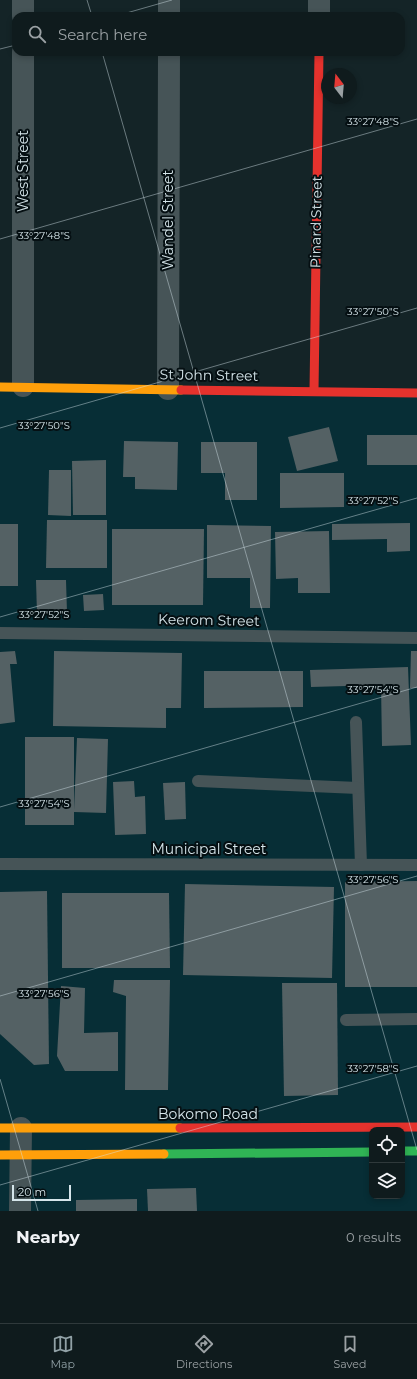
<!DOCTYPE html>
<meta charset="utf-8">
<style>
body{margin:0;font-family:Montserrat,sans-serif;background:#182426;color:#f1f3f6}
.controls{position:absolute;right:12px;bottom:12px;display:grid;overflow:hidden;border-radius:8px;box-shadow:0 2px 6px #0003}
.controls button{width:36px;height:36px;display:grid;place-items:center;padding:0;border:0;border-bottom:1px solid #2f393b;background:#0f1b1d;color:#f1f3f6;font:20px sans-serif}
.compass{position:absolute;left:321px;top:68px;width:36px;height:36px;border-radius:50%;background:#0f1b1d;box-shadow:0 2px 6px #0003;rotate:344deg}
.scale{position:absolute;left:12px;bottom:10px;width:59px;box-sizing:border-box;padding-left:4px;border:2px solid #d5e5ea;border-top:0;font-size:11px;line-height:14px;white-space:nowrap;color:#d5e5ea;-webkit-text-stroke:3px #050f12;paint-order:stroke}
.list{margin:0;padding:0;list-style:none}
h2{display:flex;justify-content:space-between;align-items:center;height:52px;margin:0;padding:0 16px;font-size:17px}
h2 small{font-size:13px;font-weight:400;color:#9ba1a4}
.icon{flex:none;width:22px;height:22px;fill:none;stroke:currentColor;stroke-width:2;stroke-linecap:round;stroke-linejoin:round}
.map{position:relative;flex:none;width:417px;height:1211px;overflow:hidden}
.search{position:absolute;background:#0f1b1d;box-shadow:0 2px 6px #0003;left:12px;right:12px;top:12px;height:44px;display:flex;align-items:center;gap:10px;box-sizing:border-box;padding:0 14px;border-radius:12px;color:#9ba1a4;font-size:15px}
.sheet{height:112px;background:#0f1b1d}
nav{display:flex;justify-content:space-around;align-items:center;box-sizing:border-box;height:56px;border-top:1px solid #2f393b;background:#0f1b1d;font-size:11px;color:#9ba1a4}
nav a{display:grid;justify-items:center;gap:2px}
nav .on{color:#91a1a6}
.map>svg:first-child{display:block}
</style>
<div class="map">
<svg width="417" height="1211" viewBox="0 0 417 1211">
<rect width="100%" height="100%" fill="#142427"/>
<path fill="#072e36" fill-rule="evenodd" d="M0,387L417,393V1211H0ZM372,1130H402V1196H372Z"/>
<g fill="#546164">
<path d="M329,427L338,461L297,471L288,437Z"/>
<rect x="367" y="435" width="50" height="30"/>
<path d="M124,441L178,442L177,490L135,489V477H123Z"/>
<path d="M201,442H257V500H225V473H201Z"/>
<path d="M106,460V515H73L72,461Z"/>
<path d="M49,470H71V516L48,515Z"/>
<path d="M280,473H344V507L280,508Z"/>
<path d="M47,520H107V568H46Z"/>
<path d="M410,523V551L387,552V539L332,540V524Z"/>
<rect x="0" y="524" width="18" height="62"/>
<path d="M207,525L271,526L270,608H250V578H207Z"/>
<path d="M112,529H204L203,605H112Z"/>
<path d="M329,531L330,593H298V578L276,579L275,532Z"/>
<path d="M36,580H66L67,613L37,614Z"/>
<path d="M103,594L104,610L84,611L83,595Z"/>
<path d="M15,651L17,664H10L15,722L0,724V652Z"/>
<path d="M54,651L182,653L181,708H166V728L53,726Z"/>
<path d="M411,651H417V688H410Z"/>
<path d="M408,667L411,745L382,746L381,685L311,687L310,670Z"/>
<path d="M204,671H303V707L204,708Z"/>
<path d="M25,737H74V810L77,738L108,739L106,813L74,812V825H25Z"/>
<path d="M134,781L135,797L145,796L146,834L115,835L113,782Z"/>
<path d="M185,782L186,819L165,820L163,783Z"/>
<path d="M417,881V987H345V882Z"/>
<path d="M185,884L334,887L332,978L183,975Z"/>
<path d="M47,891L49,1064L34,1065L0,1034V892Z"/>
<path d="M62,893H169L170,968H62Z"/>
<path d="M114,980H170L168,1090H125L126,996L113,992Z"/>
<path d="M282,983H337L338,1095L284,1096Z"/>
<path d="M61,986L85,988L84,1033L118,1032V1071H65L57,1056Z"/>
<path d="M196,1188L197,1211H148L147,1189Z"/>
<path d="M137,1199V1211H76V1200Z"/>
</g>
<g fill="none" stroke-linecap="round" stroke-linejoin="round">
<g stroke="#465457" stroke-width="12">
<path d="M0,633L417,638"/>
<path d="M356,722L361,865"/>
<path d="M198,781L358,788"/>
<path d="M0,864L417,865"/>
<path d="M346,1020L417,1019"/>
</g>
<g stroke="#465457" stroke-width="22">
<path d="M23,0V16"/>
<path d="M169,16V0"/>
<path d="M319,16V0"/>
<path d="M23,52V386"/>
<path d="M168,389L169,52"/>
<path d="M20,1211L21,1128"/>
</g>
<g stroke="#30b455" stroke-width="9">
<path d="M402,1151H417"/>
<path d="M164,1154L372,1152"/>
</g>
<g stroke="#ff9f0a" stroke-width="9">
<path d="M0,387L181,390"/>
<path d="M0,1128H180"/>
<path d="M0,1155L164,1154"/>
</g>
<g stroke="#e5322d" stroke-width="9">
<path d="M181,390L417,393"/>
<path d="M314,391L319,52"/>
<path d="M180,1128L417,1127"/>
</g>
</g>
<path fill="none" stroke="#d5e5ea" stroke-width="1" stroke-opacity="0.45" d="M87,0L92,16M116,16L172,0M0,49L16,45M102,52L417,1150M0,239L417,119M0,428L417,308M0,617L417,498M0,807L417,687M0,996L417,876M0,1079L38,1211M0,1185L417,1066"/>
<g text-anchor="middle" stroke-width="4" stroke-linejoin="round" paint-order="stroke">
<g font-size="14" fill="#d5e5ea" stroke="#050f12">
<text transform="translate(23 171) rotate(-90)" y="5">West Street</text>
<text transform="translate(168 220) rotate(-90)" y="5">Wandel Street</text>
<text transform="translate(316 222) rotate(-89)" y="5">Pinard Street</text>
<text transform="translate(209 375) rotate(1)" y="5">St John Street</text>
<text transform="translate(209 620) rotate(1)" y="5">Keerom Street</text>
<text x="209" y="854">Municipal Street</text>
<text x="208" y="1119">Bokomo Road</text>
</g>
</g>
<g font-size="10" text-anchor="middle" fill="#d5e5ea" stroke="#050f12" stroke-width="4" stroke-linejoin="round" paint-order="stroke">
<text x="373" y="125">33°27'48"S</text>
<text x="44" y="239">33°27'48"S</text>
<text x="373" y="315">33°27'50"S</text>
<text x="44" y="429">33°27'50"S</text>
<text x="373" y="504">33°27'52"S</text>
<text x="44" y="618">33°27'52"S</text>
<text x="373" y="693">33°27'54"S</text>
<text x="44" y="807">33°27'54"S</text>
<text x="373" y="883">33°27'56"S</text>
<text x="44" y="997">33°27'56"S</text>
<text x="373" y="1072">33°27'58"S</text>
</g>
</svg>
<div class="controls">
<button><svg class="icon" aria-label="locate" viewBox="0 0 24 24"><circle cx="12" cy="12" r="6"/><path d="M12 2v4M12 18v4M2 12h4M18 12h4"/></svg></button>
<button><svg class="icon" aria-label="layers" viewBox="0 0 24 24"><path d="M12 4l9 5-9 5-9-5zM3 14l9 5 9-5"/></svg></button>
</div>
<svg class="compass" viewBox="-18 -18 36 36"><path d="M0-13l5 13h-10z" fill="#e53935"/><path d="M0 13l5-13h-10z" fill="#9ba1a4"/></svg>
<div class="scale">20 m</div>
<div class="search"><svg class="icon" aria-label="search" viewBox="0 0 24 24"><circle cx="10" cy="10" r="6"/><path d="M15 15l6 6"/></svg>Search here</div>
</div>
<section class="sheet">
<h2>Nearby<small>0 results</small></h2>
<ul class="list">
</ul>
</section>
<nav>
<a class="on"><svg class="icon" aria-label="map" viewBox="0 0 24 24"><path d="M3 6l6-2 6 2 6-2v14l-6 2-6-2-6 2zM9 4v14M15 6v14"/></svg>Map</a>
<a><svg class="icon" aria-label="directions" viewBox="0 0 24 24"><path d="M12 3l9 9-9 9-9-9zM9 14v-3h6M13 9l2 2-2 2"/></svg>Directions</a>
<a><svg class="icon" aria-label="saved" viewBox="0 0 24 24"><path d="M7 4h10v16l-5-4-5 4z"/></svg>Saved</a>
</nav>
